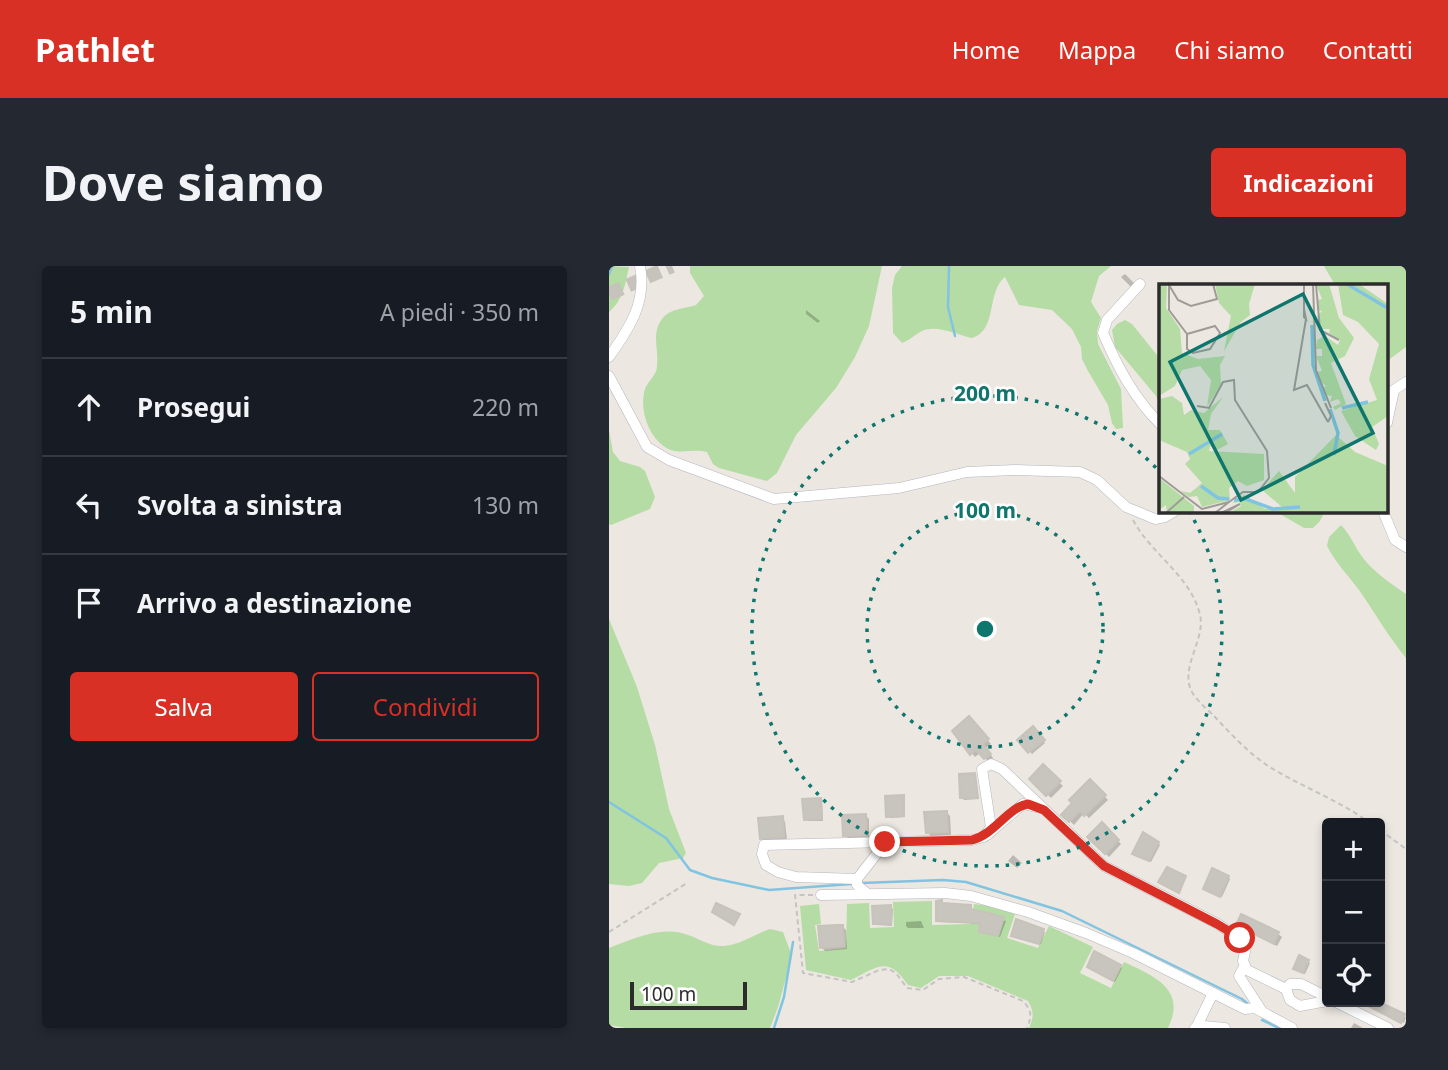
<!DOCTYPE html>
<html lang="it">
<meta charset="utf-8">
<style>
body{margin:0;font-family:"Noto Sans",sans-serif;background:#242831;color:#f1f3f6}
.controls{position:absolute;right:21px;bottom:21px;display:grid;overflow:hidden;border-radius:7px;box-shadow:0 4px 10px #0003}
.controls button{width:63px;height:63px;display:grid;place-items:center;padding:0;border:0;border-bottom:2px solid #363941;background:#171b24;color:#f1f3f6;font:35px sans-serif}
.scale{position:absolute;left:21px;bottom:18px;width:117px;box-sizing:border-box;padding-left:7px;border:4px solid #2c2c2c;border-top:0;font-size:19px;line-height:24px;white-space:nowrap;color:#2c2c2c;-webkit-text-stroke:5px #fff;paint-order:stroke}
.stop{position:absolute;width:21px;height:21px;margin:-16px;border:5px solid #d93025;border-radius:50%;background:#fff}
.stop.end{background:#d93025;border-color:#fff;box-shadow:0 2px 7px #0008}
.list{margin:0;padding:0;list-style:none}
h2{display:flex;justify-content:space-between;align-items:center;height:91px;margin:0;padding:0 28px;font-size:30px}
h2 small{font-size:23px;font-weight:400;color:#9ea1a6}
.list li{display:grid;grid-template-columns:46px 1fr auto;gap:21px;align-items:center;box-sizing:border-box;height:98px;padding:0 28px;border-top:2px solid #363941}
.list b{display:block;font-size:26px;white-space:nowrap}
.list em{font-size:23px;font-style:normal;color:#9ea1a6}
.actions{display:flex;gap:14px;padding:21px 28px}
.actions a{flex:1;padding:16px 0;border:2px solid #d93025;border-radius:7px;text-align:center;font-size:24px;color:#d93025}
.actions .main{background:#d93025;color:#fff}
.icon{flex:none;width:38px;height:38px;fill:none;stroke:currentColor;stroke-width:2;stroke-linecap:round;stroke-linejoin:round}
.map{position:relative;flex:none;width:797px;height:762px;overflow:hidden;border-radius:7px}
header{display:flex;align-items:center;gap:42px;box-sizing:border-box;height:98px;padding:0 35px;background:#d93025;color:#fff}
header strong{font-size:33px}
nav{display:flex;gap:38px;margin-inline-start:auto;font-size:24px}
.intro{display:flex;align-items:center;justify-content:space-between;box-sizing:border-box;height:168px;padding:0 42px}
h1{margin:0;font-size:49px}
.button{padding:18px 32px;border-radius:7px;background:#d93025;color:#fff;font-size:24px;font-weight:700}
main{display:flex;gap:42px;padding:0 42px}
aside{flex:1;background:#171b24;border-radius:7px;box-shadow:0 4px 10px #0003}
.map>svg:first-child{display:block}
</style>
<header>
<strong>Pathlet</strong>
<nav><a>Home</a><a>Mappa</a><a>Chi siamo</a><a>Contatti</a></nav>
</header>
<div class="intro"><h1>Dove siamo</h1><a class="button">Indicazioni</a></div>
<main>
<aside>
<h2>5 min<small>A piedi · 350 m</small></h2>
<ul class="list">
<li><svg class="icon" aria-label="ahead" viewBox="0 0 24 24"><path d="M12 20V5M6 11l6-6 6 6"/></svg><div><b>Prosegui</b></div><em>220 m</em></li>
<li><svg class="icon" aria-label="left" viewBox="0 0 24 24"><path d="M17 20v-9H6M10 6l-5 5 5 5"/></svg><div><b>Svolta a sinistra</b></div><em>130 m</em></li>
<li><svg class="icon" aria-label="arrive" viewBox="0 0 24 24"><path d="M6 21V4h12l-3 4 3 4H6"/></svg><div><b>Arrivo a destinazione</b></div></li>
</ul>
<div class="actions"><a class="main">Salva</a><a>Condividi</a></div>
</aside>
<div class="map">
<svg width="797" height="762" viewBox="0 0 797 762">
<rect width="100%" height="100%" fill="#ece7e0"/>
<g fill="#b5dca4">
<path d="M0,0L20,1C16,19 14,34 0,46Z"/>
<path d="M81,0H273L260,60L246,91L227,122L187,169L168,207L158,215L110,202L104,198L98,186C84,182 68,190 56,181C39,170 30,143 36,123C39,115 48,109 48,100C50,83 42,68 53,53C61,42 76,43 87,39L95,30L81,7Z"/>
<path d="M293,0H502L490,10L482,36L492,52L488,65L489,78L512,123L514,162L507,163L503,157L499,139L479,105L473,93L472,81L463,63L443,44L410,39L396,11C377,26 389,64 363,72C348,69 328,58 313,65C305,69 301,74 293,77L284,67L283,22L286,9Z"/>
<path d="M715,0H797V81L778,95V19H726Z"/>
<path d="M516,54L523,58L552,94V141L547,130L506,81L503,64L508,58Z"/>
<path d="M0,164L4,186L11,195L31,201L36,205L46,231L41,243L2,259L0,258Z"/>
<path d="M666,245H716L711,255L704,262H695Z"/>
<path d="M732,259C742,269 746,282 754,292C766,307 781,317 797,328V392C779,370 766,347 750,324C739,309 726,296 718,280L720,271Z"/>
<path d="M0,353L28,421L46,479L60,543L77,587L74,592L50,597L33,617L20,620L0,618Z"/>
<path d="M323,635V659L362,658L365,638L382,640L406,648L398,672L429,682L440,660L484,681L471,707L502,722L515,696C545,710 578,723 559,762H420C425,751 425,745 419,735L359,710H330L312,722L299,719C279,690 270,700 242,714L197,704L191,640L210,638L212,658L206,659L210,685L237,682L238,638L260,637L261,662L285,661L284,636Z"/>
<path d="M161,663L174,666L183,690L169,741L161,762H17L0,759V682C24,673 53,659 79,669C91,673 102,681 115,680C131,679 146,668 161,663Z"/>
</g>
<g fill="#0003">
<path d="M516,8L525,17L522,21L512,11Z"/>
<path d="M197,44L211,55L209,57L197,48Z"/>
<path d="M360,453L382,478L377,482L384,492L380,496L371,487L366,491L345,465Z"/>
<path d="M424,463L436,477L423,488L411,474Z"/>
<path d="M434,501L454,520L442,532L423,513Z"/>
<path d="M365,509L370,533L355,534L353,532Z"/>
<path d="M481,515L499,534L480,552L475,547L465,559L455,549Z"/>
<path d="M294,531L296,533V551L281,552L279,550Z"/>
<path d="M211,534L213,536L214,555H199L197,553Z"/>
<path d="M338,547L341,550L342,569L322,570L318,566Z"/>
<path d="M257,550L260,553V572H239L236,569Z"/>
<path d="M173,552L176,556L178,574L156,575L153,572Z"/>
<path d="M493,558L512,578L500,591L480,571Z"/>
<path d="M549,577L551,579L542,596L527,589Z"/>
<path d="M404,589L413,597L408,602L399,595Z"/>
<path d="M619,611L621,613L613,631L598,624Z"/>
<path d="M282,641L284,643L283,660L268,659L266,657Z"/>
<path d="M361,641L363,645L397,655L391,671L374,667L372,665L373,658L331,656L329,654Z"/>
<path d="M312,655L315,662H299L297,660V656Z"/>
<path d="M629,659L669,668L673,671L668,680Z"/>
<path d="M234,661L237,664L238,683L216,685L213,682Z"/>
<path d="M434,665L436,666L432,678L404,669Z"/>
<path d="M699,696L701,697L696,708L688,705Z"/>
<path d="M511,700L513,702L506,716L482,703Z"/>
<path d="M771,731L775,734L773,739L797,751L795,757L749,736H771Z"/>
<path d="M745,757L754,762H742Z"/>
</g>
<g fill="none" stroke-linecap="round" stroke-linejoin="round">
<g stroke="#80c4e1" stroke-width="2.5">
<path d="M340,0L339,41L346,70"/>
<path d="M0,8L3,0"/>
<path d="M0,536L57,572L81,604L103,612L160,624L242,618"/>
<path d="M252,617L334,614L357,616L453,645L633,733L639,738"/>
<path d="M653,754L670,762"/>
<path d="M165,762L175,731L184,676"/>
</g>
</g>
<g fill="#c8c5bf" stroke="#c7c3ba" stroke-width="2">
<path d="M360,450L380,473L374,478L382,488L375,493L367,484L361,489L343,465Z"/>
<path d="M424,460L436,474L419,487L408,474Z"/>
<path d="M434,498L452,515L437,530L420,513Z"/>
<path d="M366,507L369,532H351L350,508Z"/>
<path d="M481,513L497,529L475,550L471,545L460,556L452,549L463,537L460,534Z"/>
<path d="M295,529V550L277,551L276,530Z"/>
<path d="M212,532L213,553L195,554L193,533Z"/>
<path d="M338,545L339,566L317,567L315,546Z"/>
<path d="M257,548L258,569L234,570L233,549Z"/>
<path d="M174,550L175,571L151,573L149,552Z"/>
<path d="M493,556L510,574L496,588L478,571Z"/>
<path d="M534,566L550,576L540,595L523,588Z"/>
<path d="M558,601L577,610L570,627L549,616Z"/>
<path d="M603,602L620,610L611,631L594,623Z"/>
<path d="M333,634V637L362,639V643L395,651L389,670L370,666L371,657L327,655V635Z"/>
<path d="M107,637L131,648L125,659L103,646Z"/>
<path d="M282,639V658H264L263,640Z"/>
<path d="M632,648L670,666L665,678L627,659Z"/>
<path d="M407,653L435,663L430,678L402,670Z"/>
<path d="M228,659H234L235,680L211,682L209,660Z"/>
<path d="M485,685L512,699L504,715L478,701Z"/>
<path d="M690,689L700,694L694,707L684,703Z"/>
<path d="M752,736H770L796,748L792,757Z"/>
</g>
<g fill="none" stroke-linecap="round" stroke-linejoin="round">
<path stroke="#c6c2bc" stroke-width="14" stroke-dasharray="14 7" stroke-linecap="butt" d="M0,28L63,0"/>
<defs>
<g id="minor">
<path d="M531,18L498,54L494,67C509,102 525,132 552,159"/>
<path d="M0,91C20,63 38,36 31,0"/>
<path d="M0,110L38,181L60,194L165,233L290,222L358,206L406,204L471,206L488,214L517,241L546,253L556,251L566,245"/>
<path d="M778,157L785,124L797,116"/>
<path d="M774,245L786,274L797,281"/>
<path d="M378,569L414,538L431,542"/>
<path d="M248,613L187,611L169,606L157,599L153,588L155,579L363,574L375,571L382,561L373,503L382,498L393,503L495,600L609,658L635,676L637,681L634,695L638,704L677,723"/>
<path d="M259,628L248,619V613L277,576"/>
<path d="M212,629L336,627L362,630L419,646L477,667L524,687L636,743L646,742L683,762"/>
<path d="M635,701L630,710L652,744"/>
<path d="M718,731L692,718H681L677,723L681,734L691,740L718,735"/>
<path d="M727,736L779,762"/>
<path d="M586,762L595,760L616,762"/>
<path d="M587,762L604,727"/>
</g>
</defs>
<use href="#minor" stroke="#b4b6be" stroke-width="11"/>
<g stroke="#c4c4c4" stroke-width="2" stroke-dasharray="5 3.5" stroke-linecap="butt">
<path d="M524,254C542,288 582,310 591,349C597,373 570,402 583,426C588,435 598,443 605,450C622,468 642,490 664,503C696,522 731,535 761,557"/>
<path d="M771,564L797,583"/>
<path d="M204,629H186L194,707L243,716L270,704L280,703L287,707L298,722L314,724L330,713L355,711L414,735C423,745 423,750 418,762"/>
<path d="M0,666L78,617"/>
</g>
<use href="#minor" stroke="#fff" stroke-width="10"/>
</g>
<g fill="none" stroke-linecap="round" stroke-linejoin="round">
<path stroke="#d93025" stroke-width="9" d="M276,576L363,574C386,568 399,541 419,538L435,544L495,600L608,658L631,672"/>
</g>
<g fill="none" stroke="#0f766e" stroke-width="3.5" stroke-dasharray="3.5 7">
<circle cx="376" cy="363" r="118"/>
<path d="M580 245A235 235 0 1 1 551 206"/>
</g>
<g transform="translate(550 18)">
<rect width="229" height="229" fill="#ece7e0"/>
<path d="M0,0H8L7,24L21,45L23,69L39,75L66,72L61,81L62,100L48,123L52,96L41,82L23,86L16,102L0,112ZM56,0H96L90,20L91,31L82,38L65,67L72,32L60,19ZM157,0H170L180,34L195,54L186,72L172,79L187,120L176,126L174,123L182,119L179,115L171,118L173,112L167,111L164,104L167,102L160,96L158,88L163,87L157,72H163V65H157L158,56L166,52L179,61L181,56L170,49L171,45H162L158,32L163,27L158,26V16L163,15ZM179,0H200L229,20V132L213,143L220,160L217,166L196,152L182,127L218,116L210,95L220,60L199,38L184,31ZM13,112L23,119L25,131L32,126L45,129L64,113L52,130L49,146H61L69,160L58,166L51,162L50,167L105,170V196L88,202L79,197L70,204L71,216L43,223L38,212L30,213L22,207L31,209L43,199L26,180L31,175L28,168L0,156V115ZM177,151L196,168L229,182V229H70L82,222L81,218L73,219L85,211L106,225L123,223L103,206L120,187L136,209V193ZM0,194L35,222V229H8L7,221L0,226Z" fill="#b5dca4"/>
<path fill="none" stroke="#80c4e1" stroke-width="3.5" d="M188,0L230,25M153,41L154,81L166,117M183,124L209,118M171,125L179,149L175,171M30,170L63,150M42,202L59,214L70,215M75,216L87,215L114,225L141,223"/>
<path fill="none" stroke="#9f9c98" stroke-width="2" d="M145,0V33L147,35L145,25M154,0L157,86L172,124M157,0L161,46L180,56M147,35L135,106L148,101L169,138M28,50L56,42L61,49L51,65L34,69L28,65V50L10,26V1L19,16L32,22L58,15L54,0M166,119L172,132L169,138M38,122L50,124L64,98L75,96L76,116L108,167L110,194L99,208H84L70,218M0,192L43,225L70,218L56,229M7,229L25,213M62,229L81,220L66,229"/>
<path fill="#0f766e" fill-opacity="0.15" stroke="#0f766e" stroke-width="3.5" d="M144,10L214,149L82,216L11,78Z"/>
<rect width="229" height="229" fill="none" stroke="#2c2c2c" stroke-width="3.5"/>
</g>
<circle cx="376" cy="363" r="10" fill="#0f766e" stroke="#fff" stroke-width="3.5"/>
<g font-size="21" text-anchor="middle" font-weight="bold" fill="#0f766e" stroke="#fff" stroke-width="5" stroke-linejoin="round" paint-order="stroke">
<text x="376" y="135">200 m</text>
<text x="376" y="252">100 m</text>
</g>
</svg>
<div class="controls">
<button>+</button>
<button>−</button>
<button><svg class="icon" aria-label="locate" viewBox="0 0 24 24"><circle cx="12" cy="12" r="6"/><path d="M12 2v4M12 18v4M2 12h4M18 12h4"/></svg></button>
</div>
<div class="scale">100 m</div>
<div class="stop" style="left:631px;top:672px"></div>
<div class="stop end" style="left:276px;top:576px"></div>
</div>
</main>
